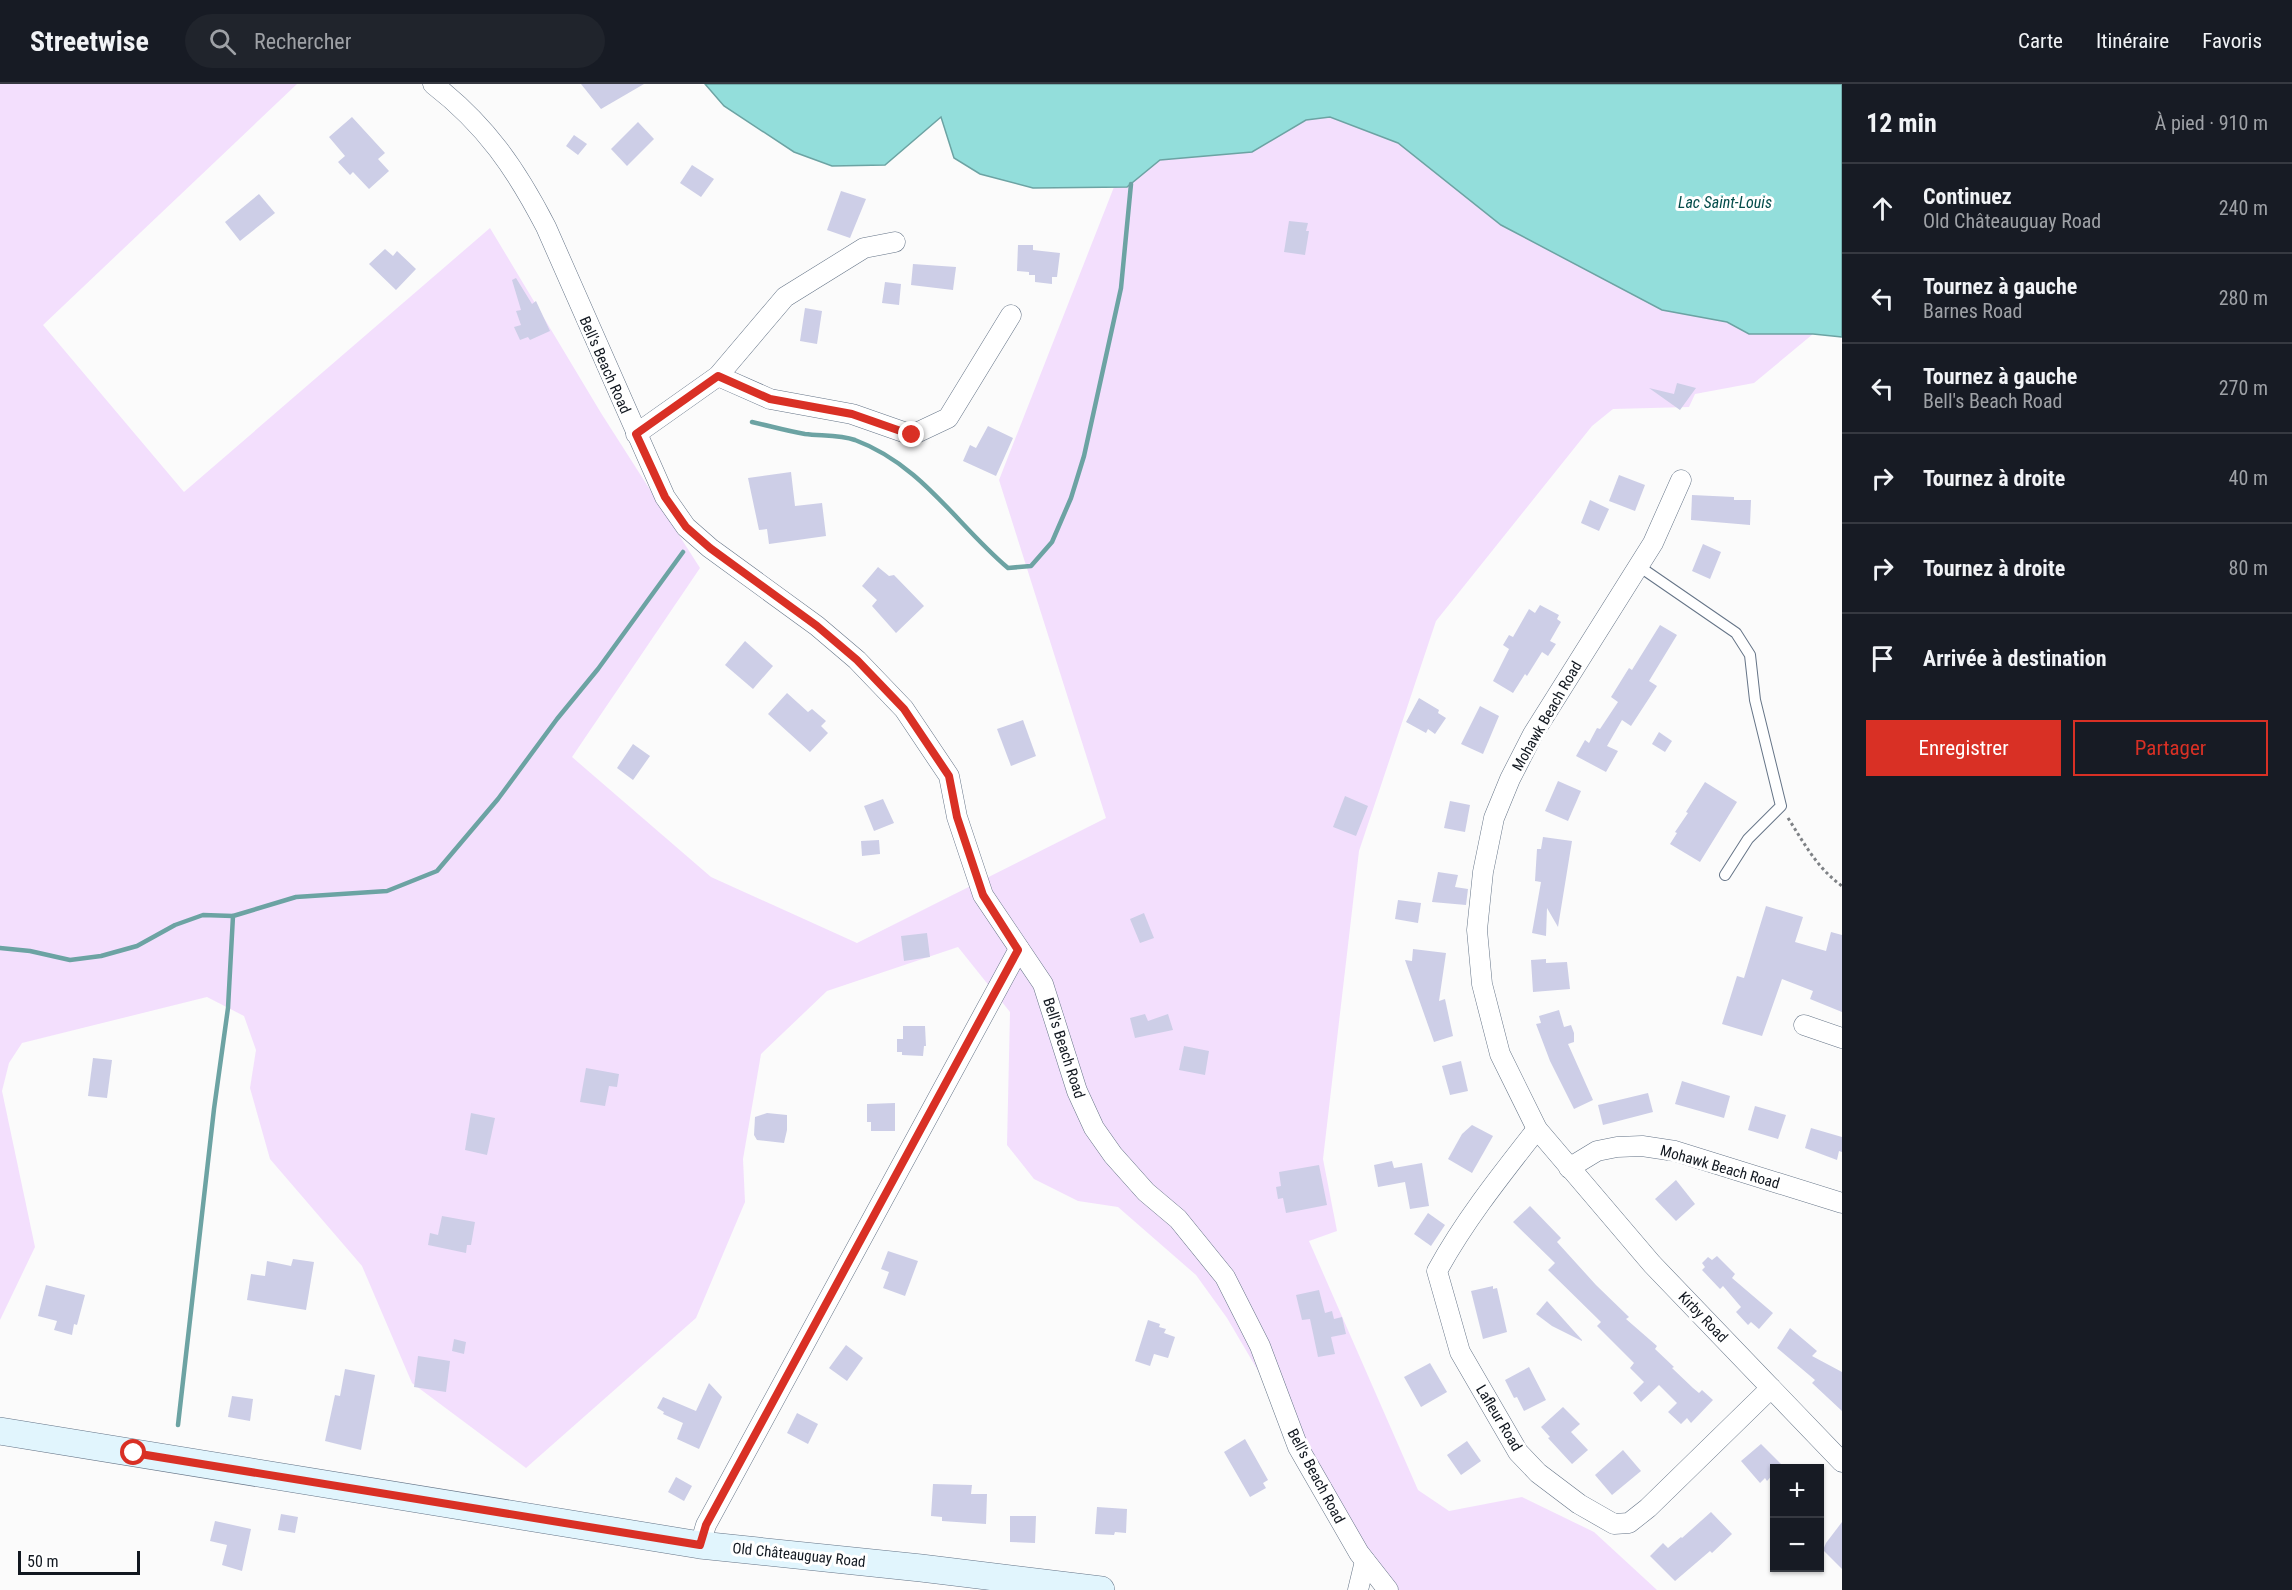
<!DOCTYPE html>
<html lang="fr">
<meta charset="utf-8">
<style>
body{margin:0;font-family:"Roboto Condensed",sans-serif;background:#20242c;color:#f1f3f6}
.controls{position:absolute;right:18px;bottom:18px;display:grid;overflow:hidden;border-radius:0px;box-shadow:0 2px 4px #0004}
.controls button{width:54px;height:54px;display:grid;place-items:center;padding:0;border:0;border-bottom:2px solid #363941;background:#171b24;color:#f1f3f6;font:30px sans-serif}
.scale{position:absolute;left:18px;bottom:15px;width:122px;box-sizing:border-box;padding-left:6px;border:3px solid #121820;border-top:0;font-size:16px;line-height:21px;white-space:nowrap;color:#121820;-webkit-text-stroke:4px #fff;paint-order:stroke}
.stop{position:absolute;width:18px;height:18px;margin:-14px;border:4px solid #d93025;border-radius:50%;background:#fff}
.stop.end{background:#d93025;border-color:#fff;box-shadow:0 2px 6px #0008}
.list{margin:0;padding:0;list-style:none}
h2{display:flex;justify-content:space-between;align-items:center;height:78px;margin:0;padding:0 24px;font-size:26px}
h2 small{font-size:20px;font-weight:400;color:#9ea1a6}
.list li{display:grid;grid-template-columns:39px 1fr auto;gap:18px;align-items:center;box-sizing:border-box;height:90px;padding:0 24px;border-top:2px solid #363941}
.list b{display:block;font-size:22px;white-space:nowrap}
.list p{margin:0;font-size:20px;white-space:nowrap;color:#9ea1a6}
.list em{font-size:20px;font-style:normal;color:#9ea1a6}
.actions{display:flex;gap:12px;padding:18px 24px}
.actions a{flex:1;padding:14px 0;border:2px solid #d93025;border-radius:0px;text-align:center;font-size:21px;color:#d93025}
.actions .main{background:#d93025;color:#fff}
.icon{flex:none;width:33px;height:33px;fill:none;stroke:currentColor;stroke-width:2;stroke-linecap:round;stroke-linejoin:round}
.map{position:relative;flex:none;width:1842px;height:1506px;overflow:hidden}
header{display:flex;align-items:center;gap:36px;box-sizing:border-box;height:84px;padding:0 30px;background:#171b24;border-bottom:2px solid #363941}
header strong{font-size:28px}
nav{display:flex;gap:33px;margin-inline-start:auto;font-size:21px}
.search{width:420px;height:54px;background:#20242c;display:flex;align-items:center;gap:15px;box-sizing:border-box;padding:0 21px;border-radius:33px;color:#9ea1a6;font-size:22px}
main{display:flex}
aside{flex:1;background:#171b24}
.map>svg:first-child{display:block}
</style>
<header>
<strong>Streetwise</strong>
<div class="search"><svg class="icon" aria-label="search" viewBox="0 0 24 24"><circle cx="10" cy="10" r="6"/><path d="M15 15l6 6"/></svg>Rechercher</div>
<nav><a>Carte</a><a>Itinéraire</a><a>Favoris</a></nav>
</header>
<main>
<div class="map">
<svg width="1842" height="1506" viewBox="0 0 1842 1506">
<rect width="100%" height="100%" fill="#fbfbfb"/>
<path fill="#f3dffd" d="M0,0H297L43,241L184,408L490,144L601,329L700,484L572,673L711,793L857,859L1106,734L999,396L1114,103H1127L1160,76L1252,68L1306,36L1330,33L1398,59L1501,141L1662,226L1727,238L1749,250H1813L1754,299L1695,310L1689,323L1613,325L1592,342L1436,537L1359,767L1323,1075L1337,1147L1309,1157L1418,1406L1449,1427L1522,1413L1594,1448L1657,1506H1396L1371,1479L1227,1234L1196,1191L1118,1123L1078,1117L1034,1095L1007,1061L1010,928L958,863L827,907L761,970L743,1075L745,1118L696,1234L526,1384L412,1299L362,1182L270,1075L250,1004L256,966L244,932L207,913L22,959L9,979L2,1007L35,1163L0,1236Z"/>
<path fill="#93dedb" stroke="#6ca3a3" stroke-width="1.5" d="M705,0H1842V253L1813,250H1749L1727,238L1662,226L1501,141L1398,59L1330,33L1306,36L1252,68L1160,76L1127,103L1033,104L980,90L954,74L941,33L885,81L832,82L794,68L724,22Z"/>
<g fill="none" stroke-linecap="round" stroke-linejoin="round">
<g stroke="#6ca3a3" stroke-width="4.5">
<path d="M752,338C770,342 787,347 805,350C821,352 840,351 855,356C922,381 956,440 1008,484L1031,482L1052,458L1071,414L1084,372L1121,204L1131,100"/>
<path d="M0,864L30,867L70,876L101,872L137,862L175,841L203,831L233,832"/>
<path d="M178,1341L214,1025L228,924L233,832L296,813L387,807L437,787L498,715L557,635L598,585L683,468"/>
</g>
</g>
<g fill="#cdcee7">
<path d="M581,0H644L601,25Z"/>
<path d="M352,33L385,69L378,75L389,87L369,105L353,88L350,91L338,78L345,72L329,53Z"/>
<path d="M638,38L654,55L627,82L611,65Z"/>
<path d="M574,51L587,60L578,71L566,62Z"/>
<path d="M692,81L714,95L701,113L680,99Z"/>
<path d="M841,107L866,115L850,154L827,146Z"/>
<path d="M259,110L275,129L240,157L225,138Z"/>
<path d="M1289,137L1308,139L1306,147H1309L1305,171L1284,168Z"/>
<path d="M1018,161H1033V166L1060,169L1057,193H1052V200L1035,198V191H1029V188L1017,187Z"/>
<path d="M385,165L393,172L397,167L416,185L396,206L369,180Z"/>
<path d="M913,180L956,183L953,206L911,201Z"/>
<path d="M516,194L532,220L536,217L550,247L530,256L528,253L520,256L514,243L521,241L516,227L521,226L512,196Z"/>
<path d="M885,198L901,200L899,221L882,219Z"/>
<path d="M805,224L822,227L817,260L800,257Z"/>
<path d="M1677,299L1696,304L1680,326L1649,304L1674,310Z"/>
<path d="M988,342L1013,354L996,392L963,377L970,361L976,364Z"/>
<path d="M791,388L795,422L822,419L826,452L769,460L767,445L759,446L748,394Z"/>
<path d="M1619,391L1645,401L1635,427L1609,417Z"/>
<path d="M1692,411L1734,413V416H1751L1750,441L1691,436Z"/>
<path d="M1590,416L1609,425L1599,447L1581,439Z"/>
<path d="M1703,460L1721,468L1710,495L1692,487Z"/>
<path d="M878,483L889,492L894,491L924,522L896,549L872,522L877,516L862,502Z"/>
<path d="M1540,521L1559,531L1557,535L1561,538L1550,557L1556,560L1548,572L1542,568L1527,592L1525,590L1513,609L1493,597L1509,565L1503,561L1509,551L1513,553L1529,525L1535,529Z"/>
<path d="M1660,541L1677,551L1649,597L1657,602L1631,642L1622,636L1607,662L1618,667L1606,688L1576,672L1585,656L1589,659L1597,644L1600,645L1618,618L1611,613L1629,584L1632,586Z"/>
<path d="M745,557L773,582L753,605L725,581Z"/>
<path d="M787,609L808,628L812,625L826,637L821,642L828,649L810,668L768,630Z"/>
<path d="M1419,614L1439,626L1438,629L1446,634L1435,650L1428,645L1426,649L1406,638Z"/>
<path d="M1480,622L1499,632L1483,670L1461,660Z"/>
<path d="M1023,636L1036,672L1011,682L997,645Z"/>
<path d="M1659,648L1672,657L1665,668L1652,660Z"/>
<path d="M633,660L650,672L633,696L617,684Z"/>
<path d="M1558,697L1581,707L1568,737L1545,727Z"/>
<path d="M1705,698L1737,718L1700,778L1670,760L1677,749L1675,748L1688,729L1686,728Z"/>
<path d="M1345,712L1368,722L1356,752L1333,743Z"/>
<path d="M883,715L894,739L874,747L864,722Z"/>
<path d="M1450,717L1470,721L1465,748L1444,744Z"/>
<path d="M1543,753L1572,757L1558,843L1547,824L1546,852L1532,849L1541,798L1535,797L1537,765H1541Z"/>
<path d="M879,756L880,770L862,772L861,757Z"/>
<path d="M1438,788L1458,791L1455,803L1468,805L1466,821L1432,818Z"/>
<path d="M1398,816L1421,819L1418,839L1395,835Z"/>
<path d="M1766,822L1803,833L1795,858L1826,867L1831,848L1842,851V928L1810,915L1813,907L1782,895L1762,952L1722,940L1737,892L1744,894Z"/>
<path d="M1144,829L1154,854L1140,859L1130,835Z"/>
<path d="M927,849L930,873L904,877L901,852Z"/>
<path d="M1413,865L1446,869L1439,917L1445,915L1453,952L1434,958L1405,876L1412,877Z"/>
<path d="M1546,875V879L1567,878L1570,905L1533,908L1531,876Z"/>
<path d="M1559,926L1564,943L1571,941L1574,949V958L1568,960L1593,1016L1574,1025L1550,977L1536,940L1541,939L1539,932Z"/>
<path d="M1145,930L1148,937L1168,930L1173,946L1135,954L1130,934Z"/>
<path d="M903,942H925L926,962H924L923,972L902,971V968H897V955H903Z"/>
<path d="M1184,962L1209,967L1205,991L1179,986Z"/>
<path d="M93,974L112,976L107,1014L88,1012Z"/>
<path d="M1461,977L1468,1007L1450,1011L1442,982Z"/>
<path d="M586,984L619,990L617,1003L609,1002L605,1022L580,1018Z"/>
<path d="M1682,997L1730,1012L1724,1034L1675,1020Z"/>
<path d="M1648,1009L1653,1028L1603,1041L1598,1021Z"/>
<path d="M895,1019V1047H871V1038H867V1020Z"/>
<path d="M1755,1022L1786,1031L1778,1055L1748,1046Z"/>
<path d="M471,1029L495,1034L487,1071L465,1066Z"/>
<path d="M767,1029L787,1031V1046L784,1059L757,1056L754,1051L755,1033Z"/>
<path d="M1472,1041L1493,1052L1472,1089L1448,1075L1462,1050Z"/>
<path d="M1811,1044L1842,1053V1068L1839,1067L1837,1076L1805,1064Z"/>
<path d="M1392,1077L1394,1084L1422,1079L1429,1122L1410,1125L1405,1098L1378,1103L1374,1081Z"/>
<path d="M1319,1081L1327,1121L1286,1129L1283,1114L1278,1115L1276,1103L1281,1102L1279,1088Z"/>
<path d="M1676,1096L1695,1120L1676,1137L1655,1115Z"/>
<path d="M1530,1122L1561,1154L1557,1158L1596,1201L1629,1233L1626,1235L1657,1262L1655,1265L1674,1283L1672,1284L1693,1304L1699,1309L1702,1306L1713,1316L1691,1339L1687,1334L1681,1340L1668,1328L1677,1319L1659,1301L1641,1318L1633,1309L1644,1298L1630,1284L1634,1279L1597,1242L1601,1238L1548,1186L1555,1179L1513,1138Z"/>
<path d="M1428,1129L1445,1141L1431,1162L1414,1150Z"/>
<path d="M442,1132L475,1138L471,1161H467L466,1169L428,1161L430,1149L438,1151Z"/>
<path d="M888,1167L918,1177L905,1212L883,1204L889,1188L881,1185Z"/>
<path d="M1717,1172L1735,1190L1732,1194L1773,1229L1759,1245L1751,1238L1748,1241L1736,1228L1741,1223L1723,1202L1720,1205L1702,1186L1705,1183L1702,1179L1708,1173L1712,1176Z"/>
<path d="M293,1175L314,1178L306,1226L247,1216L251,1190L265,1192L267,1177L291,1182Z"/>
<path d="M46,1201L85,1211L77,1241L74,1240L72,1251L54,1246L57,1237L38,1232Z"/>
<path d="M1493,1202V1205L1497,1204L1507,1248L1483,1255L1471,1207Z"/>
<path d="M1319,1206L1325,1229L1332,1227L1334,1235L1342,1233L1346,1250L1331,1253L1335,1270L1318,1273L1310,1235L1302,1236L1296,1211Z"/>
<path d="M1547,1217L1582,1256V1257L1552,1242L1536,1230Z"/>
<path d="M1148,1236L1160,1240L1159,1243L1166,1245L1164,1249L1175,1253L1168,1274L1154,1270L1150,1282L1135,1277Z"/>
<path d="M1790,1244L1817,1267L1812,1272L1842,1288V1327L1812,1299L1815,1296L1777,1264Z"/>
<path d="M454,1255L466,1258L464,1270L452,1267Z"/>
<path d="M846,1261L863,1274L847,1297L829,1284Z"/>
<path d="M418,1272L450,1277L446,1308L414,1303Z"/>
<path d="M1430,1279L1447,1308L1421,1323L1404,1293Z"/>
<path d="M1529,1283L1546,1316L1524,1327L1517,1313L1514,1314L1505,1296Z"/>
<path d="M345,1285L375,1291L361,1366L325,1357L335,1311L340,1312Z"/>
<path d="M709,1299L722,1313L699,1365L677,1355L683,1339L663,1330L664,1328L657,1324L663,1313L696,1327Z"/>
<path d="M232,1312L253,1315L250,1337L228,1333Z"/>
<path d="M1563,1323L1580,1340L1571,1348L1588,1366L1572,1380L1548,1354L1550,1353L1541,1343Z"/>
<path d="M797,1329L818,1340L808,1360L787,1349Z"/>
<path d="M1245,1355L1268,1396L1263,1399L1266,1404L1250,1413L1224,1368Z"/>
<path d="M1467,1357L1481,1377L1461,1391L1447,1371Z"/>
<path d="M1761,1360L1782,1381L1779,1384H1774V1389L1767,1397L1765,1394L1760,1399L1741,1377Z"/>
<path d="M1623,1366L1641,1387L1612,1411L1595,1391Z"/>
<path d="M676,1393L692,1402L684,1417L668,1408Z"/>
<path d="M933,1400L972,1401L971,1410H987L986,1440L942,1437V1433L931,1432Z"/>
<path d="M1097,1423L1127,1425L1126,1449L1115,1448L1114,1451L1095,1450Z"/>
<path d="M1711,1428L1732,1450L1712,1469L1710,1467L1675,1497L1650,1472L1663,1459L1668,1464L1681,1453L1682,1454Z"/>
<path d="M281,1430L298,1433L295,1449L278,1446Z"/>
<path d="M1010,1432H1036L1035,1459L1010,1458Z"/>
<path d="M215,1437L251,1445L242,1487L222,1481L227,1461L210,1457Z"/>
<path d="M1842,1438V1485L1823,1466L1826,1459Z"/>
</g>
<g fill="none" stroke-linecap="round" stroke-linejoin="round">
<defs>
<path id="lane" d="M1640,483L1736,549L1750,571L1755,616L1781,722L1748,755L1725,791"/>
<g id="street">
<path d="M433,0C486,41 516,85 546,143L665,413L686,443L710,464L817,542L857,576L904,625L949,692L957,733L983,811L1043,900L1077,1007L1094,1044L1113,1071L1146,1108L1178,1135L1225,1193L1260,1262L1298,1363L1359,1469L1388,1506"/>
<path d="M718,292L770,315L852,330L912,351L948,334L1011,231"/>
<path d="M636,350L718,292L785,213L864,164L895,158"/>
<path d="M1681,396L1653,459L1533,650L1510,695L1494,734L1483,788L1477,846L1482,900L1500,970L1537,1045L1652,1180L1842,1378"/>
<path d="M1804,941L1842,954"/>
<path d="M1537,1045C1501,1091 1465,1136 1437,1187L1460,1268L1518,1368L1538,1389L1579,1420L1614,1440L1629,1439L1648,1424L1771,1304"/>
<path d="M1569,1084L1597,1067L1617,1063L1642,1062L1675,1067L1842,1119"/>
<path d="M700,1461L706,1441L1019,865"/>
<path d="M1358,1506L1365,1477"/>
</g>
<path id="secondary" d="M0,1347L700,1461L921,1484L1101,1506"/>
</defs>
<use href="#lane" stroke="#657487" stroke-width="12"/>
<use href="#street" stroke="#657487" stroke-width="21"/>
<use href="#secondary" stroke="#657487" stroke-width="28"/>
<path stroke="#7e8185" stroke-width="3" stroke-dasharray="3 3" stroke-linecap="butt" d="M1788,734C1804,759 1817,784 1842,802"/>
<use href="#lane" stroke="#fff" stroke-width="10"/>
<use href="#street" stroke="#fff" stroke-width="20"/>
<use href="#secondary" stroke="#e1f5fd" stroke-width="27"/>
</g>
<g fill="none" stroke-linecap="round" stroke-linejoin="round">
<path stroke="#d93025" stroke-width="8" d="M134,1369L700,1461L706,1441L1018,866L983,811L957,733L949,692L904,625L857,576L817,542L710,464L686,443L665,413L636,350L718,292L770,315L852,330L912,351"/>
</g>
<g text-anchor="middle" stroke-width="6" stroke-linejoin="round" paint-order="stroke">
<g font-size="15" fill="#121820" stroke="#fff">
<text transform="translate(605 281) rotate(66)" y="5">Bell's Beach Road</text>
<text transform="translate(1547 632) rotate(-60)" y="5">Mohawk Beach Road</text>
<text transform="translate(1064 964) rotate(72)" y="5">Bell's Beach Road</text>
<text transform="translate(1720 1083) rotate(16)" y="5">Mohawk Beach Road</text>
<text transform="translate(1703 1233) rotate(46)" y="5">Kirby Road</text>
<text transform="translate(1499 1334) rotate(59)" y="5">Lafleur Road</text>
<text transform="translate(1316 1392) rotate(62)" y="5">Bell's Beach Road</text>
<text transform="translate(799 1471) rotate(6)" y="5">Old Châteauguay Road</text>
</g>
<g font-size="16" font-style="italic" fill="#044c4a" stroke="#fff">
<text x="1725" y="124">Lac Saint-Louis</text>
</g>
</g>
</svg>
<div class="controls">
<button>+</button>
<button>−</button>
</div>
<div class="scale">50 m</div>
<div class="stop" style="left:134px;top:1369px"></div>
<div class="stop end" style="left:912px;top:351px"></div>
</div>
<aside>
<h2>12 min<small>À pied · 910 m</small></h2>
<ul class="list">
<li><svg class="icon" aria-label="ahead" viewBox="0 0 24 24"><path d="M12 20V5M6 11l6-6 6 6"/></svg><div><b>Continuez</b><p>Old Châteauguay Road</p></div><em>240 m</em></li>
<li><svg class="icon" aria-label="left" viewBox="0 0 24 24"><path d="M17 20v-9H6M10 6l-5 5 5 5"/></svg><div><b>Tournez à gauche</b><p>Barnes Road</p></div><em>280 m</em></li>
<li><svg class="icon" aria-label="left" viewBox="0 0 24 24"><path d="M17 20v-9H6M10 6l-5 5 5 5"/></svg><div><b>Tournez à gauche</b><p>Bell's Beach Road</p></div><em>270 m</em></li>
<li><svg class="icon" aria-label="right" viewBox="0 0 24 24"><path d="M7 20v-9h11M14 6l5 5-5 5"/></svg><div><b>Tournez à droite</b></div><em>40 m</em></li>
<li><svg class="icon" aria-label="right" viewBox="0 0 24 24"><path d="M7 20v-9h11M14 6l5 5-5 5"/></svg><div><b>Tournez à droite</b></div><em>80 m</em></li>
<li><svg class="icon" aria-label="arrive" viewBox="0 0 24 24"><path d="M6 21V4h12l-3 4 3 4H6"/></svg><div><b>Arrivée à destination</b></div></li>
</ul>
<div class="actions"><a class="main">Enregistrer</a><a>Partager</a></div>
</aside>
</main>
